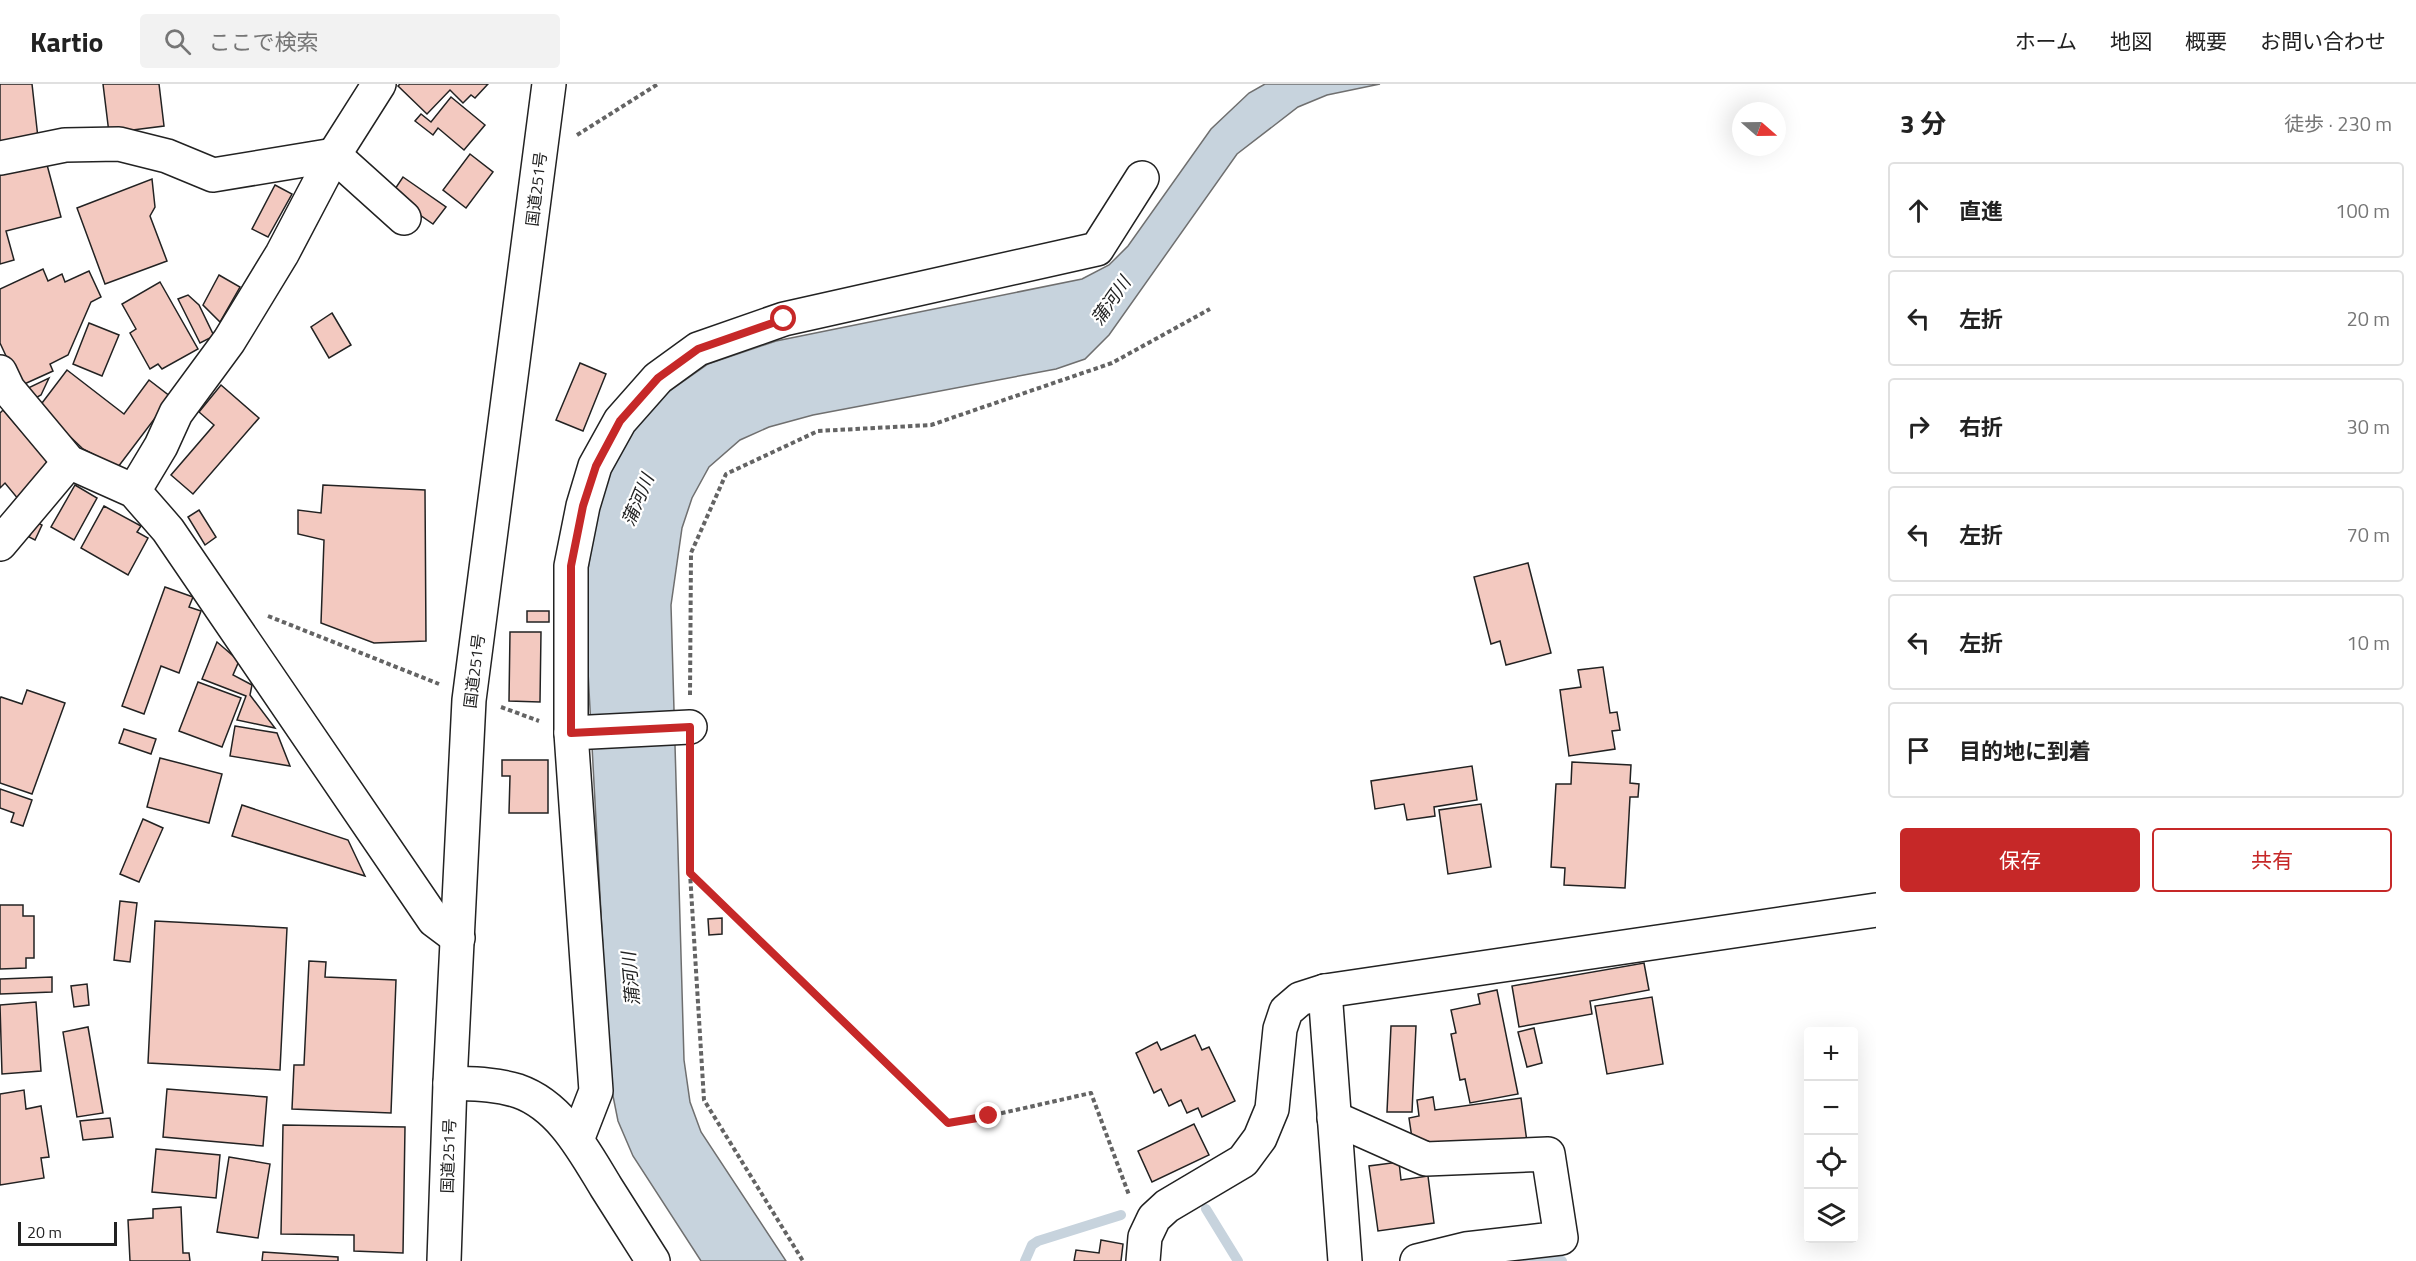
<!DOCTYPE html>
<html lang="ja">
<meta charset="utf-8">
<style>
body{margin:0;font-family:"Titillium Web","Noto Sans JP",sans-serif;background:#f2f2f2;color:#222}
.controls{position:absolute;right:18px;bottom:18px;display:grid;overflow:hidden;border-radius:6px;box-shadow:0 6px 24px #0002}
.controls button{width:54px;height:54px;display:grid;place-items:center;padding:0;border:0;border-bottom:2px solid #e0e0e0;background:#fff;color:#222;font:30px sans-serif}
.compass{position:absolute;left:1732px;top:18px;width:54px;height:54px;border-radius:50%;background:#fff;box-shadow:0 6px 24px #0002;rotate:110deg}
.scale{position:absolute;left:18px;bottom:15px;width:99px;box-sizing:border-box;padding-left:6px;border:3px solid #222;border-top:0;font-size:16px;line-height:21px;white-space:nowrap;color:#222;-webkit-text-stroke:4px #fff;paint-order:stroke}
.stop{position:absolute;width:18px;height:18px;margin:-14px;border:4px solid #c62828;border-radius:50%;background:#fff}
.stop.end{background:#c62828;border-color:#fff;box-shadow:0 2px 6px #0008}
.list{margin:0;padding:0;list-style:none}
h2{display:flex;justify-content:space-between;align-items:center;height:78px;margin:0;padding:0 24px;font-size:26px}
h2 small{font-size:20px;font-weight:400;color:#767676}
.list li{display:grid;grid-template-columns:39px 1fr auto;gap:18px;align-items:center;box-sizing:border-box;height:96px;margin:0 12px 12px;padding:0 12px;border:2px solid #e0e0e0;border-radius:6px}
.list b{display:block;font-size:22px;white-space:nowrap}
.list em{font-size:20px;font-style:normal;color:#767676}
.actions{display:flex;gap:12px;padding:18px 24px}
.actions a{flex:1;padding:14px 0;border:2px solid #c62828;border-radius:6px;text-align:center;font-size:21px;color:#c62828}
.actions .main{background:#c62828;color:#fff}
.icon{flex:none;width:33px;height:33px;fill:none;stroke:currentColor;stroke-width:2;stroke-linecap:round;stroke-linejoin:round}
.map{position:relative;flex:none;width:1876px;height:1177px;overflow:hidden}
header{display:flex;align-items:center;gap:36px;box-sizing:border-box;height:84px;padding:0 30px;background:#fff;border-bottom:2px solid #e0e0e0}
header strong{font-size:28px}
nav{display:flex;gap:33px;margin-inline-start:auto;font-size:21px}
.search{width:420px;height:54px;background:#f2f2f2;display:flex;align-items:center;gap:15px;box-sizing:border-box;padding:0 21px;border-radius:6px;color:#767676;font-size:22px}
main{display:flex}
aside{flex:1;background:#fff}
.map>svg:first-child{display:block}
</style>
<header>
<strong>Kartio</strong>
<div class="search"><svg class="icon" aria-label="search" viewBox="0 0 24 24"><circle cx="10" cy="10" r="6"/><path d="M15 15l6 6"/></svg>ここで検索</div>
<nav><a>ホーム</a><a>地図</a><a>概要</a><a>お問い合わせ</a></nav>
</header>
<main>
<div class="map">
<svg width="1876" height="1177" viewBox="0 0 1876 1177">
<rect width="100%" height="100%" fill="#fff"/>
<path fill="#c7d3dd" stroke="#6f6f6f" stroke-width="1.5" d="M1265,0H1380L1327,11L1298,23L1237,70L1109,251L1085,275L1056,285L813,331L769,343L740,356L709,383L692,414L682,444L671,521L684,976L690,1018L701,1048L786,1177H701L633,1072L618,1037L610,997L584,513L596,431L609,388L630,347L664,311L708,280L776,257L1082,195L1109,181L1128,162L1211,45L1249,9Z"/>
<g fill="none" stroke-linecap="round" stroke-linejoin="round">
<g stroke="#c7d3dd" stroke-width="10">
<path d="M1206,1125L1238,1177"/>
<path d="M1521,1175L1530,1173L1562,1177"/>
<path d="M1025,1177L1032,1161L1038,1157L1121,1131"/>
</g>
</g>
<g fill="#f3c9c0" stroke="#222" stroke-width="1.5">
<path d="M0,0H32L38,54L0,58Z"/>
<path d="M103,0H159L164,42L109,49Z"/>
<path d="M400,0H488L475,14L471,11L463,19L450,6L427,30L398,2Z"/>
<path d="M451,13L485,41L464,66L438,44L433,51L415,37L421,30L431,38Z"/>
<path d="M470,70L493,88L466,124L443,106Z"/>
<path d="M46,77L61,133L6,147L14,176L0,180V89Z"/>
<path d="M403,93L446,123L433,140L391,111Z"/>
<path d="M152,95L155,123L150,132L167,177L105,200L77,124Z"/>
<path d="M275,101L292,110L268,153L252,145Z"/>
<path d="M43,185L48,197L62,190L65,198L89,187L101,213L91,218L68,271L50,280L53,287L20,302L0,259V205Z"/>
<path d="M219,191L240,203L220,238L203,221Z"/>
<path d="M160,198L198,265L162,285L158,280L150,285L130,249L136,245L122,220Z"/>
<path d="M188,211L199,221L214,252L200,259L178,215Z"/>
<path d="M332,229L351,261L329,274L311,243Z"/>
<path d="M89,239L119,251L102,292L73,280Z"/>
<path d="M580,279L606,290L583,347L556,336Z"/>
<path d="M67,286L124,330L149,296L171,313L118,383L83,365L39,323Z"/>
<path d="M49,294L41,311L32,316L26,305Z"/>
<path d="M221,301L259,334L193,410L171,391L214,341L199,328Z"/>
<path d="M3,326L54,385L19,416L5,399L0,404V329Z"/>
<path d="M75,401L97,414L74,456L51,443Z"/>
<path d="M323,401L425,406L426,557L374,559L321,539L324,456L298,450V426L321,429Z"/>
<path d="M104,422L141,442L137,448L148,454L128,491L81,464Z"/>
<path d="M199,426L216,453L205,461L188,433Z"/>
<path d="M36,438L42,441L35,456L29,453Z"/>
<path d="M1528,479L1551,569L1506,581L1500,557L1491,560L1474,493Z"/>
<path d="M165,503L193,513L189,523L201,527L179,589L161,582L144,630L122,622Z"/>
<rect x="527" y="527" width="22" height="11"/>
<path d="M510,548H541L540,618L509,617Z"/>
<path d="M217,558L239,577L233,591L252,601L250,611L275,644L237,636L246,612L202,595Z"/>
<path d="M1603,583L1610,629L1617,628L1620,646L1612,647L1615,665L1569,672L1560,606L1581,603L1578,586Z"/>
<path d="M198,598L241,614L222,663L179,647Z"/>
<path d="M27,606L65,619L32,710L0,699V615L1,613L22,620Z"/>
<path d="M235,642L277,649L290,682L230,672Z"/>
<path d="M124,645L156,655L151,670L119,659Z"/>
<path d="M160,674L222,690L209,739L147,723Z"/>
<path d="M502,676H548V729H509L510,692H502Z"/>
<path d="M1572,678L1631,681L1630,699L1639,700L1638,713H1630L1625,804L1564,801L1565,784L1551,783L1556,700H1571Z"/>
<path d="M1472,682L1477,716L1434,723L1435,732L1407,736L1404,720L1375,725L1371,697Z"/>
<path d="M0,705L32,716L23,742L11,738L14,729L0,724Z"/>
<path d="M1481,720L1491,783L1448,790L1439,726Z"/>
<path d="M242,721L348,756L365,792L232,752Z"/>
<path d="M143,735L163,744L139,798L120,790Z"/>
<path d="M120,817L137,819L130,878L114,876Z"/>
<path d="M0,821H23V832H34V874H26V884L0,885Z"/>
<path d="M722,834V850L709,851L708,835Z"/>
<path d="M155,837L287,844L280,986L148,979Z"/>
<path d="M309,877L326,878L325,893L396,896L391,1029L292,1025L294,981H304Z"/>
<path d="M1644,879L1649,906L1590,917L1592,930L1519,943L1512,902Z"/>
<path d="M52,893V908L0,910V895Z"/>
<path d="M87,900L89,921L74,923L71,902Z"/>
<path d="M1497,906L1518,1010L1470,1019L1465,995L1460,996L1451,950L1456,949L1451,926L1480,920L1478,910Z"/>
<path d="M1652,913L1663,980L1607,990L1595,922Z"/>
<path d="M36,918L41,987L2,990L0,921Z"/>
<path d="M1391,942H1416L1412,1028H1387Z"/>
<path d="M88,943L103,1029L77,1033L63,948Z"/>
<path d="M1534,944L1542,979L1527,983L1518,948Z"/>
<path d="M1195,951L1202,966L1209,963L1235,1017L1202,1033L1198,1024L1187,1029L1181,1016L1169,1022L1161,1005L1154,1009L1136,969L1157,958L1161,966Z"/>
<path d="M167,1005L267,1013L263,1062L163,1053Z"/>
<path d="M24,1006L26,1025L41,1022L49,1073L41,1074L44,1094L0,1101V1010Z"/>
<path d="M1433,1013L1435,1026L1521,1014L1527,1058L1446,1069L1412,1054L1409,1034L1419,1032L1417,1016Z"/>
<path d="M110,1034L113,1053L83,1056L80,1037Z"/>
<path d="M1194,1040L1209,1071L1152,1098L1138,1067Z"/>
<path d="M283,1041L405,1043L403,1169L354,1167V1151L281,1150Z"/>
<path d="M156,1065L220,1071L216,1114L152,1108Z"/>
<path d="M229,1073L270,1080L258,1154L217,1148Z"/>
<path d="M1399,1078L1401,1096L1428,1092L1434,1139L1378,1147L1369,1082Z"/>
<path d="M181,1123L183,1169H189L190,1177H130L128,1136L153,1134V1125Z"/>
<path d="M1101,1156L1123,1160L1121,1177H1074L1076,1166L1099,1169Z"/>
<path d="M263,1168L338,1173V1177H262Z"/>
</g>
<g fill="none" stroke-linecap="round" stroke-linejoin="round">
<defs>
<g id="minor">
<path d="M0,74L65,61L119,60L167,72L213,91L334,71L404,134"/>
<path d="M0,288L8,305L69,378L134,407L168,446L434,836L458,854"/>
<path d="M134,407L161,362L176,329L229,257L282,170L334,71L379,0"/>
<path d="M0,460L69,378"/>
<path d="M571,649L690,643"/>
<path d="M1325,907L1345,1177"/>
<path d="M450,999C473,1000 496,1000 518,1007C561,1022 584,1067 606,1103C622,1128 637,1152 653,1177"/>
<path d="M1334,1034L1426,1075L1548,1070L1561,1154L1466,1165L1417,1177"/>
<path d="M577,1056L596,1007L571,649V482L583,422L595,382L620,337L658,294L698,265L784,235L1097,165L1142,94"/>
<path d="M1143,1177L1145,1153L1154,1134L1167,1122L1243,1077L1260,1054L1272,1025L1280,945L1286,927L1300,915L1325,907L1876,826"/>
</g>
<path id="highway" d="M444,1177L450,999L469,616L549,0"/>
</defs>
<use href="#minor" stroke="#222" stroke-width="36"/>
<use href="#highway" stroke="#222" stroke-width="36"/>
<g stroke="#646464" stroke-width="4" stroke-dasharray="4.5 3" stroke-linecap="butt">
<path d="M577,51L658,0"/>
<path d="M268,532L439,600"/>
<path d="M690,611L691,469L726,390L818,347L931,341L1112,279L1210,225"/>
<path d="M501,623L539,637"/>
<path d="M690,675V789L704,1016L803,1177"/>
<path d="M691,789L948,1039L989,1032L1091,1009L1129,1111"/>
</g>
<use href="#minor" stroke="#fff" stroke-width="33"/>
<use href="#highway" stroke="#fff" stroke-width="33"/>
</g>
<g fill="none" stroke-linecap="round" stroke-linejoin="round">
<path stroke="#c62828" stroke-width="8" d="M784,235L698,265L658,294L620,337L596,382L583,422L571,482V649L690,643V789L948,1039L989,1032"/>
</g>
<g text-anchor="middle" stroke-width="4.5" stroke-linejoin="round" paint-order="stroke">
<g font-size="16" fill="#222" stroke="#fff">
<text transform="translate(536 105) rotate(-83)" y="6">国道251号</text>
<text transform="translate(474 587) rotate(-83)" y="6">国道251号</text>
<text transform="translate(448 1072) rotate(-88)" y="6">国道251号</text>
</g>
<g font-size="18" font-style="italic" fill="#222" stroke="#fff">
<text transform="translate(1111 217) rotate(-55)" y="6">蒲河川</text>
<text transform="translate(638 416) rotate(-67)" y="6">蒲河川</text>
<text transform="translate(631 895) rotate(-95)" y="6">蒲河川</text>
</g>
</g>
</svg>
<div class="controls">
<button>+</button>
<button>−</button>
<button><svg class="icon" aria-label="locate" viewBox="0 0 24 24"><circle cx="12" cy="12" r="6"/><path d="M12 2v4M12 18v4M2 12h4M18 12h4"/></svg></button>
<button><svg class="icon" aria-label="layers" viewBox="0 0 24 24"><path d="M12 4l9 5-9 5-9-5zM3 14l9 5 9-5"/></svg></button>
</div>
<svg class="compass" viewBox="-18 -18 36 36"><path d="M0-13l5 13h-10z" fill="#e53935"/><path d="M0 13l5-13h-10z" fill="#767676"/></svg>
<div class="scale">20 m</div>
<div class="stop" style="left:784px;top:235px"></div>
<div class="stop end" style="left:989px;top:1032px"></div>
</div>
<aside>
<h2>3 分<small>徒歩 · 230 m</small></h2>
<ul class="list">
<li><svg class="icon" aria-label="ahead" viewBox="0 0 24 24"><path d="M12 20V5M6 11l6-6 6 6"/></svg><div><b>直進</b></div><em>100 m</em></li>
<li><svg class="icon" aria-label="left" viewBox="0 0 24 24"><path d="M17 20v-9H6M10 6l-5 5 5 5"/></svg><div><b>左折</b></div><em>20 m</em></li>
<li><svg class="icon" aria-label="right" viewBox="0 0 24 24"><path d="M7 20v-9h11M14 6l5 5-5 5"/></svg><div><b>右折</b></div><em>30 m</em></li>
<li><svg class="icon" aria-label="left" viewBox="0 0 24 24"><path d="M17 20v-9H6M10 6l-5 5 5 5"/></svg><div><b>左折</b></div><em>70 m</em></li>
<li><svg class="icon" aria-label="left" viewBox="0 0 24 24"><path d="M17 20v-9H6M10 6l-5 5 5 5"/></svg><div><b>左折</b></div><em>10 m</em></li>
<li><svg class="icon" aria-label="arrive" viewBox="0 0 24 24"><path d="M6 21V4h12l-3 4 3 4H6"/></svg><div><b>目的地に到着</b></div></li>
</ul>
<div class="actions"><a class="main">保存</a><a>共有</a></div>
</aside>
</main>
